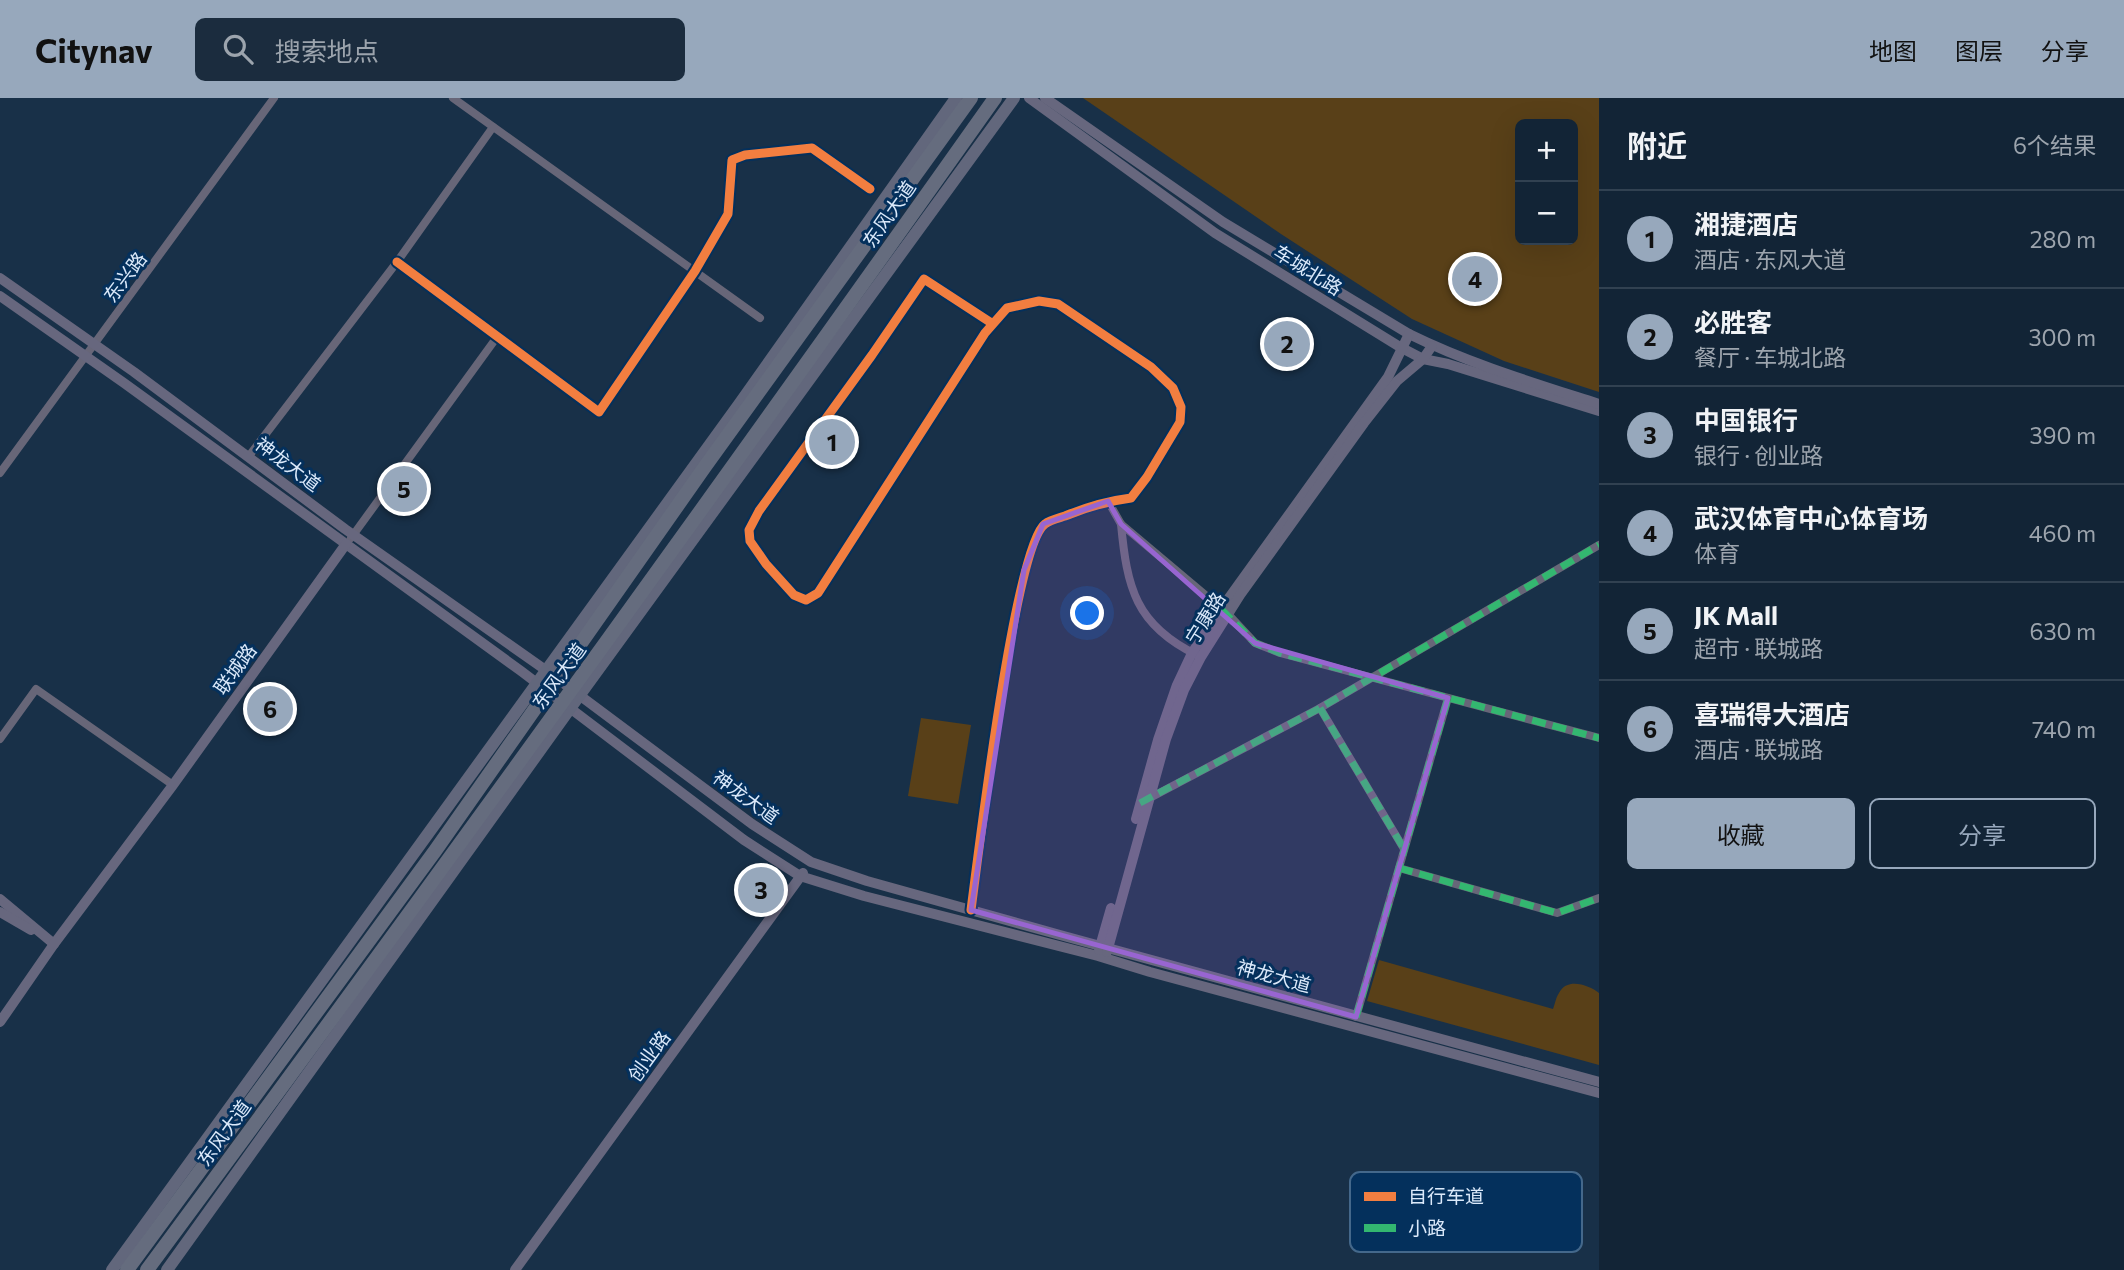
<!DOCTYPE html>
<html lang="zh">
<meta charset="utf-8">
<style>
body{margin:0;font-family:Commissioner,"Noto Sans SC",sans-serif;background:#1b2c3e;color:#f1f3f6}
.controls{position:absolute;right:21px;top:21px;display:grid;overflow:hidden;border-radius:10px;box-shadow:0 7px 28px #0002}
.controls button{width:63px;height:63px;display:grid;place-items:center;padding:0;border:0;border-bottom:2px solid #314151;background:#122436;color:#f1f3f6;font:35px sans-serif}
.you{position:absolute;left:1088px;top:516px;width:24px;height:24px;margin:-18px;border:5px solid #fff;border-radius:50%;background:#1a73e8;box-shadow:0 0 0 10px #1a73e833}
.badge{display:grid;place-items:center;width:46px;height:46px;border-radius:50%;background:#97a8bc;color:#111;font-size:23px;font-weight:700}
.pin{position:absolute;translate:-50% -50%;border:4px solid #fff;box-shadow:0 2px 7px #0006}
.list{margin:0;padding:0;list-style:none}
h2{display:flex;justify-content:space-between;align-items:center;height:91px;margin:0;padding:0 28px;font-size:30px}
h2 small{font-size:23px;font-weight:400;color:#9ca4ad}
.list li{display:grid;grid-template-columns:46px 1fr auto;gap:21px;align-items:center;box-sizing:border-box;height:98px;padding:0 28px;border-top:2px solid #314151}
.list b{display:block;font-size:26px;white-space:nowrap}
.list p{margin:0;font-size:23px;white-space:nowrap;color:#9ca4ad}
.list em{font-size:23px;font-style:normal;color:#9ca4ad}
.actions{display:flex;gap:14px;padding:21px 28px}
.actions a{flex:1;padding:16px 0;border:2px solid #97a8bc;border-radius:10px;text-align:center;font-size:24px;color:#97a8bc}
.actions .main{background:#97a8bc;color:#111}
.icon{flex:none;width:38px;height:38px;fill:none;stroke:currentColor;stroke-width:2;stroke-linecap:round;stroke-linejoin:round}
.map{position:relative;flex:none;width:1599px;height:1172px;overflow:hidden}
header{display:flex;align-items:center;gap:42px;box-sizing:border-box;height:98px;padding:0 35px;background:#97a8bc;color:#111}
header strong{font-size:33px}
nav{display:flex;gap:38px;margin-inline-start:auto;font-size:24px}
.search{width:490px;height:63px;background:#1b2c3e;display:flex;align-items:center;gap:18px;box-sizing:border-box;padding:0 24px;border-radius:10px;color:#9ca4ad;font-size:26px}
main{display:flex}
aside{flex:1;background:#122436}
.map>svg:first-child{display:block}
</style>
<header>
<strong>Citynav</strong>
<div class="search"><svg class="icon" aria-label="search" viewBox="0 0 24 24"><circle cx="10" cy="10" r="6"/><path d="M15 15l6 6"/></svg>搜索地点</div>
<nav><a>地图</a><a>图层</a><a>分享</a></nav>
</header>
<main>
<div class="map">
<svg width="1599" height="1172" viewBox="0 0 1599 1172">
<rect width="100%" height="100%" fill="#183048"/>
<g fill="#594018" fill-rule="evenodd">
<path d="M1083,0H1599V294L1504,263L1412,221L1281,136ZM1520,26H1573V142H1520Z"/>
<path d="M921,620L971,627L958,706L908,698Z"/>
<path d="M1379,862L1553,911C1555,906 1556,899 1559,895C1567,879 1589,887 1599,895V967L1367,903Z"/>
</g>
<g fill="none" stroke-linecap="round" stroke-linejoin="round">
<g stroke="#676678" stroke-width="8">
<path d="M453,0L760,220"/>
<path d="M397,164L599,314L695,173L728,116L732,62L745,57L812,50L870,91"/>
<path d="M249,358L397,164L493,29"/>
<path d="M0,375L274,0"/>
<path d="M1108,403L1121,426L1228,516L1255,545L1280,555L1599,640"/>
<path d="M1121,426C1127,489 1135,527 1197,557"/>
<path d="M351,440L497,239"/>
<path d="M1320,610L1404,751"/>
<path d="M0,641L36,591L173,687"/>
<path d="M1146,702L1320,610L1599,447"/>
<path d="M1399,770L1557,815L1599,800"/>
<path d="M971,812C978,759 1015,447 1045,426C1050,422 1059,420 1065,418C1087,409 1107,403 1131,400L1147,379L1180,324L1181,309L1173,290L1151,269L1058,206L1039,203L1007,210L985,235L818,495L806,502L794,497L766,466L750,443L749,432L759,413L872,257L924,181L993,226"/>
<path d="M1356,919L1448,600"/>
</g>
<g stroke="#67677e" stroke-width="10">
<path d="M1029,0L1215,135L1400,249L1423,261L1448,266L1599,313"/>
<path d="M1045,0L1223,124L1409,236C1470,266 1534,285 1599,306"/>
<path d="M0,180L134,274L345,431L547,573L752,726L811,764L867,783L1060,837L1599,984"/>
<path d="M0,198L124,285L521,573L744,742L800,778L864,798L1098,858L1150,874L1599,995"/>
<path d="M1136,721L1158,642L1177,587L1192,555L1221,511L1388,279L1409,236"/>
<path d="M0,801L54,846"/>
<path d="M0,814L31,832"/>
<path d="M1099,852L1111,810"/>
<path d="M1107,854L1166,641L1184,592L1201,559L1240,497L1364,325L1397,283L1423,261L1432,248"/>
<path d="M0,924L54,846L173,687L346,446"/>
<path d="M515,1172L803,775"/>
</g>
<g stroke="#62677c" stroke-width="12">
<path d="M112,1172L740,305L956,0"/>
<path d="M167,1172L579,598L1014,0"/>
</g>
<g stroke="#656c7e" stroke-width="14">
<path d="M127,1172L435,753L704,370L971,0"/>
<path d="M147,1172C434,784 716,394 995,0"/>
</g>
<g stroke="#33b770" stroke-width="7" stroke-dasharray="14 7" stroke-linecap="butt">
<path d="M1221,511L1255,545L1280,555L1599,640"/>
<path d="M1320,610L1404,751"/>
<path d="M1140,705L1320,610L1599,447"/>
<path d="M1399,770L1557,815L1599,800"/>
<path d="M1356,919L1448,600"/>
</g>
<defs>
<g id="cycleway">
<path d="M397,164L599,314L695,173L728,116L732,62L745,57L812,50L870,91"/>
<path d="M971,812C978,759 1015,447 1045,426C1050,422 1059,420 1065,418C1087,409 1107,403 1131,400L1147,379L1180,324L1181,309L1173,290L1151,269L1058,206L1039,203L1007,210L985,235L818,495L806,502L794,497L766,466L750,443L749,432L759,413L872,257L924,181L993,226"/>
</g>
</defs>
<use href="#cycleway" stroke="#04305c" stroke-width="13"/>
<use href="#cycleway" stroke="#f27e40" stroke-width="9"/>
</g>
<path fill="#9865d1" fill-opacity="0.2" stroke="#9865d1" stroke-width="5" stroke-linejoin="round" d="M1108,403L1121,426L1255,545L1448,600L1356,919L971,812L1024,472L1043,426Z"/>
<g text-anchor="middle" stroke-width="6" stroke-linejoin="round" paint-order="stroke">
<g font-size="19" fill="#dbe9fa" stroke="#04305c">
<text transform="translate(889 116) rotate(-55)" y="7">东风大道</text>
<text transform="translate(1308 172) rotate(32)" y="7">车城北路</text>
<text transform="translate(125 179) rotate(-53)" y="7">东兴路</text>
<text transform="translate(288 366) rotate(37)" y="7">神龙大道</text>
<text transform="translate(1205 520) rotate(-58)" y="7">宁康路</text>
<text transform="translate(235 571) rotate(-54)" y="7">联城路</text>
<text transform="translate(559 578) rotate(-54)" y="7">东风大道</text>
<text transform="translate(746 699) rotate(36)" y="7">神龙大道</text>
<text transform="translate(1274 878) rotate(15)" y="7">神龙大道</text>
<text transform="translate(649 958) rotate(-54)" y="7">创业路</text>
<text transform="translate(224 1035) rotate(-54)" y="7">东风大道</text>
</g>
</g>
<rect x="1350" y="1074" width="232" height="80" rx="10" fill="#04305c" stroke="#44688b" stroke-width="2"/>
<rect x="1364" y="1094" width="32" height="9" fill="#f27e40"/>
<rect x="1364" y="1126" width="32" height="8" fill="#33b770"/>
<g font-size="19" fill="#dbe9fa">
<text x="1408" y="1105">自行车道</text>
<text x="1408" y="1137">小路</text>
</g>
</svg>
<div class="controls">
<button>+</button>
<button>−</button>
</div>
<div class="you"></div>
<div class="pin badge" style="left:832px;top:344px">1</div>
<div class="pin badge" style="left:1287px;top:246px">2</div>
<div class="pin badge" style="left:761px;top:792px">3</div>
<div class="pin badge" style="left:1475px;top:181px">4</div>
<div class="pin badge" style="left:404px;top:391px">5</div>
<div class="pin badge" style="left:270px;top:611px">6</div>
</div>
<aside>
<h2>附近<small>6个结果</small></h2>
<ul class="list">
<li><span class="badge">1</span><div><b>湘捷酒店</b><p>酒店 · 东风大道</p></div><em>280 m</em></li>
<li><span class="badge">2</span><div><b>必胜客</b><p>餐厅 · 车城北路</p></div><em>300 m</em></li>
<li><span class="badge">3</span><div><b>中国银行</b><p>银行 · 创业路</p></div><em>390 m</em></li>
<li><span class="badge">4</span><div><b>武汉体育中心体育场</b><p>体育</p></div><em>460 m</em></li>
<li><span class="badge">5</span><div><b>JK Mall</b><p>超市 · 联城路</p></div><em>630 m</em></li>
<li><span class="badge">6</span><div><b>喜瑞得大酒店</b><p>酒店 · 联城路</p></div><em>740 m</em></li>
</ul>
<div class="actions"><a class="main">收藏</a><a>分享</a></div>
</aside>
</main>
